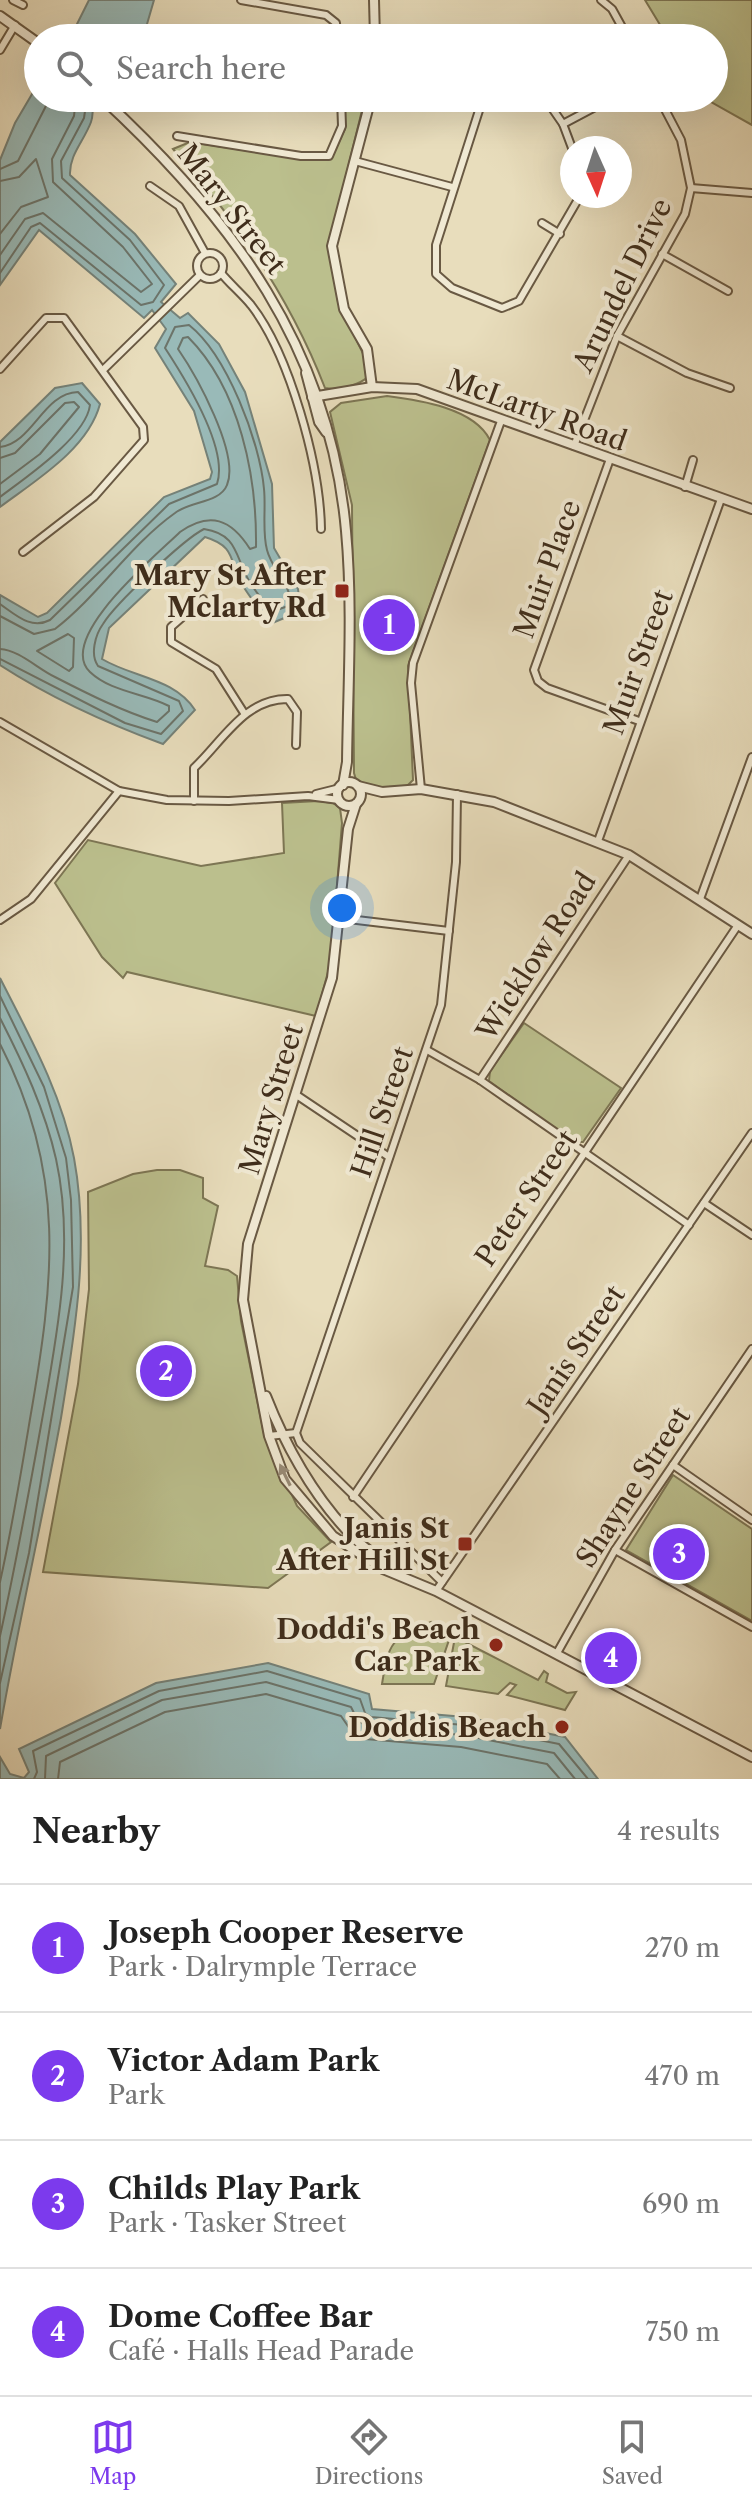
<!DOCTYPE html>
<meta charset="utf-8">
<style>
body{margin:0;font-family:"Libre Caslon Text",serif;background:#f6f6f6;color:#222}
.compass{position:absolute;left:560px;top:136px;width:72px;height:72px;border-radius:50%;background:#fff;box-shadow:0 8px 32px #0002;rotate:177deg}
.you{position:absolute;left:342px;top:908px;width:28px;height:28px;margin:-20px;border:6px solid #fff;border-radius:50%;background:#1a73e8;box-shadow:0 0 0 12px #1a73e833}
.badge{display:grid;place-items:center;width:52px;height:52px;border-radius:50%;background:#7c3aed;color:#fff;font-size:26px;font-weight:700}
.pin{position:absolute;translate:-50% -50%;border:4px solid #fff;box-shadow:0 2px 8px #0006}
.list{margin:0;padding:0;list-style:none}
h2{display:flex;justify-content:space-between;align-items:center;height:104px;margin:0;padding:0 32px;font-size:34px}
h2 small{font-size:26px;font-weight:400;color:#767676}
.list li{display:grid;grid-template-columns:52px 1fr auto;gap:24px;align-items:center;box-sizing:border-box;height:128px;padding:0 32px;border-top:2px solid #e0e0e0}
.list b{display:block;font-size:30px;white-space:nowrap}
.list p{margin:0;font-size:26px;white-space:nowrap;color:#767676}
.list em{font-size:26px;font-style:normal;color:#767676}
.icon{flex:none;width:44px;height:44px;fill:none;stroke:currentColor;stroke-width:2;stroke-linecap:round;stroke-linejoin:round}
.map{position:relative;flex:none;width:752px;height:1779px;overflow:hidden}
.search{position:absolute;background:#fff;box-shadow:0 8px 32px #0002;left:24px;right:24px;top:24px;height:88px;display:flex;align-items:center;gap:20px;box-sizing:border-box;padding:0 28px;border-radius:44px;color:#767676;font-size:30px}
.sheet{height:616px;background:#fff}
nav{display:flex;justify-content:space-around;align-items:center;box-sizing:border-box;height:112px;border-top:2px solid #e0e0e0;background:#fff;font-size:22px;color:#767676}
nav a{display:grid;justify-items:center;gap:4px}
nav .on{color:#7c3aed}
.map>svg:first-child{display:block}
</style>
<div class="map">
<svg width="752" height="1779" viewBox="0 0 752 1779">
<rect width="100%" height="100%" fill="#e8ddbc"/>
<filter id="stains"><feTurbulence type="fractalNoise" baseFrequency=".0025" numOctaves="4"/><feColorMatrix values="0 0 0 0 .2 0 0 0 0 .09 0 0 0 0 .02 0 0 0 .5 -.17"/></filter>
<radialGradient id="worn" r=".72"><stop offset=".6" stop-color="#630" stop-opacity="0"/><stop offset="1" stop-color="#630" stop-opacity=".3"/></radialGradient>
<g fill="#bbbf8d" stroke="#7d7654" stroke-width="2">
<path d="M645,0H752V125L704,98H714V38H668Z"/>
<path d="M343,98H365L329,245L338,302L369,366V376C360,385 338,391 325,388C291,300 236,219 173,149L190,142L301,159L332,157L345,129Z"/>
<path d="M387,396C419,400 474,408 490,440L408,666L413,780L407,786L370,788L357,783L354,773L352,505L330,412L341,403Z"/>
<path d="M318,801L333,803L340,808L342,823L331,961L316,1016L127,972L123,978L102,957L55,883L88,840L201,866L284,853L282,803Z"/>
<path d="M524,1023L621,1088L583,1142H573L489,1081L490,1071Z"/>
<path d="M157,1170H180L203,1178V1198L218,1206L205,1266L228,1270L237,1276L241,1321L264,1434L297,1506L331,1542L268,1588L43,1572L78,1384L89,1289L88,1192L133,1174Z"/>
<path d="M673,1475L752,1529V1621L626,1550Z"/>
<path d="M431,1622L450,1637L434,1684H382C389,1641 391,1639 431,1622Z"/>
<path d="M455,1637L538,1680L544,1671L548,1674L546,1682L567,1693L576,1692L565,1710L507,1695L516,1685L510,1683L498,1694L446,1686Z"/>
</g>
<g fill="#99bab8" stroke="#758279" stroke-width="2">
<path d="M89,0H154L145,31L178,38H70Z"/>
<path d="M38,84V98H96C91,107 94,114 91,122C84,141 69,155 70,175L135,234L176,284L161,302L180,318L188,313L219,344L245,392L272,484L274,548L298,589L301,611L270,624C261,611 251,599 243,586C228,562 238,547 205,537L109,628L102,659C134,678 174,678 195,710L163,744C106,723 51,698 0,665V595L38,617L47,613L164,497L210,479L212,472L194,411L155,348L166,329L152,310L144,318L39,230L0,285V160L15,123Z"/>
<path d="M82,383L100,404C88,449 36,480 0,507V442L55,388Z"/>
<path d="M0,978C29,1035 62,1094 74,1158C90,1245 75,1332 61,1418C42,1522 18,1625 0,1729Z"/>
<path d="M268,1663L369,1694L372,1709L465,1717L565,1737L598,1779H0V1757L10,1774L24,1778L29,1772L19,1749L156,1683Z"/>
</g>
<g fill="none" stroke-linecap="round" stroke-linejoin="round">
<g stroke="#6c746a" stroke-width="2">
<path d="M0,169L18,161L50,98"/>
<path d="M0,181L19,177L36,159L48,197L21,207L0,234"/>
<path d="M0,255L25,219L43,213L141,292L152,284L123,247L53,182L52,159L74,116L76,98"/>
<path d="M0,273L31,227L40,223L141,305L153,302L164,285L130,240L62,178L61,161L84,118L87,98"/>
<path d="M0,447C33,443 43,393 78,392L90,405C86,437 25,478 0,497"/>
<path d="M0,458L15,453L65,403L74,402L79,407L40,454L0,484"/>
<path d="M0,604C16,615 31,630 50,620L169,504L217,484C229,448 184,377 165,348L175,327L189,325C227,355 260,442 264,489C266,508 262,532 267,550C272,570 291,584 291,605L271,612C264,601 254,590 248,579C235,555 237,534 204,529C184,539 115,604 103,624C95,635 90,655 98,666L179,701L183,711L161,734L125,723L0,659"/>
<path d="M0,616L34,634L55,629C99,595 130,545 175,513C190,501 220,503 227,485C240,454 196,375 178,349L183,338L188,337C240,389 257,477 256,547L250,549C231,519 210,511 180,532C158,554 55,638 90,672C111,692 144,693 169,706V711L157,722C122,711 88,694 55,677C38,669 19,650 0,649"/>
<path d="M68,634L74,638L73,667L69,671L37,651Z"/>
<path d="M0,996L44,1087L66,1158L71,1200L73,1287L29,1553L0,1683"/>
<path d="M0,1018C23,1063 45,1110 56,1159C75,1245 57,1336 42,1420C29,1492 16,1564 0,1636"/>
<path d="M0,1044C67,1173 54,1281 30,1419C21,1473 12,1528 0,1582"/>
<path d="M34,1779L37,1772L33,1751L159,1691L267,1671L360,1699L365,1713L371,1717L464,1725L559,1744L588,1779"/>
<path d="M45,1779L46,1756L162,1700L266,1682L351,1707L358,1721L368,1727L463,1735L554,1753L575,1779"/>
<path d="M58,1779L60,1762L165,1712L266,1694L341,1716L352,1732L365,1739L461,1747L547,1764L560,1779"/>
</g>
<defs>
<g id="minor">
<path d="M13,0L23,5"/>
<path d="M241,0L326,15L336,23L337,38"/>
<path d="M601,0L612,9L628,38"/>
<path d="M0,50L15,25"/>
<path d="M483,98L436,245V274L452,288L502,308L519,301L580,196"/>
<path d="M545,98L563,124L572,148"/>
<path d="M563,124L612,98"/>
<path d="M177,136L301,156H329L342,126L341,98"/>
<path d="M355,161L452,187"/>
<path d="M150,186L179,206L205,253"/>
<path d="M691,188L752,193"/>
<path d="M542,223L560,234"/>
<circle cx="210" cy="266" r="13"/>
<path d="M662,254L728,291"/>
<path d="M221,273C230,284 242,294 251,305C290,355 320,466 321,529"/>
<path d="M617,336L687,373L730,388"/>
<path d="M0,369L46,318H64L143,427L144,440L94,497L23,552"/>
<path d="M104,369L200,275"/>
<path d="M574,446L617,336L685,214L691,188L681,140L659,98"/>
<path d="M610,459L534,670L538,681L547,688L639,721"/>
<path d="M685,487L693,460"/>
<path d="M203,599L171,627V642L216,669L244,713"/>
<path d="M0,722L119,791L167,800L229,801L308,796L339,800"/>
<path d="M421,789L411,683L413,663L501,421"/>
<path d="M316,794L340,788"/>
<path d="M194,801V768C222,742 245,698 288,699L297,712L296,745"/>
<path d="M598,841L721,499"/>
<path d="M700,899L752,757"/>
<path d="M340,918L449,931"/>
<path d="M0,920L31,899L119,791"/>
<path d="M427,1050L480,1080L689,1225"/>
<path d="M480,1080L629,855"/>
<path d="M295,1094L389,1157"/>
<path d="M704,1203L752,1235"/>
<path d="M296,1433L441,1005L456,862L457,794"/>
<path d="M269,1436L296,1433L300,1443L442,1582"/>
<path d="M673,1465L752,1520"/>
<path d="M353,1497L738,925"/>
<path d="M615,1550L752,1627"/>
<path d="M436,1591L752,1133"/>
<path d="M557,1653L615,1550L752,1349"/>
</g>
<g id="tertiary">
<path d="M374,0L375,38"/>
<path d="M0,16L38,43"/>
<path d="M102,98C232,218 330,349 346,531C353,607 348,685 347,762L343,785"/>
<path d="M371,98L332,246L344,309L367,349L372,387"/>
<path d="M306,373L319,422L326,432"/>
<path d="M312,397L372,387L417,389L752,509"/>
<circle cx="349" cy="794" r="12"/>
<path d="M358,786L382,792L421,789L494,802L629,855L752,934"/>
<path d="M356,804L348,829L332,978L248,1244L243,1300L269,1436L285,1479L333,1536L383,1569L436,1591L752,1757"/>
<path d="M266,1396C286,1447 315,1498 353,1537C366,1550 383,1560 397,1571"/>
</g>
</defs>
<use href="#minor" stroke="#695943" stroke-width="10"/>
<use href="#tertiary" stroke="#695943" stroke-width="12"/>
<use href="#minor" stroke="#f0e9d3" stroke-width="6"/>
<use href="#tertiary" stroke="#f0e9d3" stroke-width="8"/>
</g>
<defs><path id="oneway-solid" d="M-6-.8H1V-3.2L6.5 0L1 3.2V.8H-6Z" transform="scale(2)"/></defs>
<use fill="#988b77" href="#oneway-solid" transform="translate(285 1475) rotate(-116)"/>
<g fill="#8f2418" stroke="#f0e9d3" stroke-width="3">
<rect x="334" y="583" width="16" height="16" rx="4"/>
<rect x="457" y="1536" width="16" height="16" rx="4"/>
<circle cx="496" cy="1645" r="8"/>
<circle cx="562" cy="1727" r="8"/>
</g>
<g text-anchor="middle" stroke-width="8" stroke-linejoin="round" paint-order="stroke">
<g font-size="28" fill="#3f2d1b" stroke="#f0e9d3">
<text transform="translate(232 209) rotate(52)" y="10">Mary Street</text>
<text transform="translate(622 285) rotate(-64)" y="10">Arundel Drive</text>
<text transform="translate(537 410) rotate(20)" y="10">McLarty Road</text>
<text transform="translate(547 569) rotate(-70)" y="10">Muir Place</text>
<text transform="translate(638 662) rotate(-70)" y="10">Muir Street</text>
<text transform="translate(536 956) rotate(-57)" y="10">Wicklow Road</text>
<text transform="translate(271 1099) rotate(-73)" y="10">Mary Street</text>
<text transform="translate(382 1112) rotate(-71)" y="10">Hill Street</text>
<text transform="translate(526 1198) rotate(-56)" y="10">Peter Street</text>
<text transform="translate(576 1350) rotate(-56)" y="10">Janis Street</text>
<text transform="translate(633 1487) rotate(-57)" y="10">Shayne Street</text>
</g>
<g font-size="28" font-weight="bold" fill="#3f2d1b" stroke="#f0e9d3" text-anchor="end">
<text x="326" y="585">Mary St After<tspan x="326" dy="32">Mclarty Rd</tspan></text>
<text x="449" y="1538">Janis St<tspan x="449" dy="32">After Hill St</tspan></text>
<text x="480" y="1639">Doddi's Beach<tspan x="480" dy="32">Car Park</tspan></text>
<text x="546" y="1737">Doddis Beach</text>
</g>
</g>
<rect width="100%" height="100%" filter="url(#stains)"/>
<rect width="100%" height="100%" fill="url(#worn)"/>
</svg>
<svg class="compass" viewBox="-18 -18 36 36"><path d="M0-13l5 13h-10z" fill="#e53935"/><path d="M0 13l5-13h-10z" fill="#767676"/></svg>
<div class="you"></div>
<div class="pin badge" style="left:389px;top:625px">1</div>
<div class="pin badge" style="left:166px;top:1371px">2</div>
<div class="pin badge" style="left:679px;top:1554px">3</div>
<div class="pin badge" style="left:611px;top:1658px">4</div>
<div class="search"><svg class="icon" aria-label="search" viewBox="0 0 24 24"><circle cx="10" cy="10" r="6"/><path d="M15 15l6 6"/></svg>Search here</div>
</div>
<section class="sheet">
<h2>Nearby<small>4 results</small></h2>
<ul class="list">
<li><span class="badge">1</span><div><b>Joseph Cooper Reserve</b><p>Park · Dalrymple Terrace</p></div><em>270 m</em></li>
<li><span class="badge">2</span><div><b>Victor Adam Park</b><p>Park</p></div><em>470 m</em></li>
<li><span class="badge">3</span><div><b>Childs Play Park</b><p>Park · Tasker Street</p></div><em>690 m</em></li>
<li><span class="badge">4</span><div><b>Dome Coffee Bar</b><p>Café · Halls Head Parade</p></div><em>750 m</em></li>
</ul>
</section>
<nav>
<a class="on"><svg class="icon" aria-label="map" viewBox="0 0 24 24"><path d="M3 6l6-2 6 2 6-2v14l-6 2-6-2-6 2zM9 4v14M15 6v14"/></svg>Map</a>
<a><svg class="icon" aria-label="directions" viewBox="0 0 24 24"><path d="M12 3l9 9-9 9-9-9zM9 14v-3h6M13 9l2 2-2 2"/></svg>Directions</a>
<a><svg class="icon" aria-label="saved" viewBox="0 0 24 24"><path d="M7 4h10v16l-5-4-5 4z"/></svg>Saved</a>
</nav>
